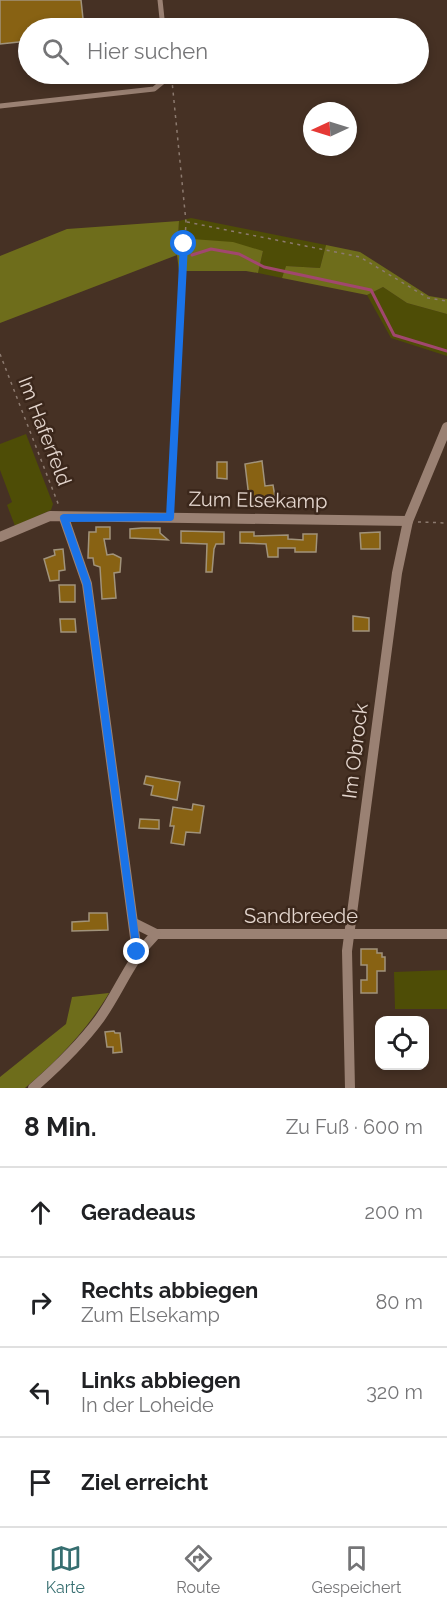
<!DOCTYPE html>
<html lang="de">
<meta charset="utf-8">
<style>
body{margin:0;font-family:Raleway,sans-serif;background:#f6f6f6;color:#202124}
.controls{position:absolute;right:18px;bottom:18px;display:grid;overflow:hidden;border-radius:12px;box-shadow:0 3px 9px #0003}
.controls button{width:54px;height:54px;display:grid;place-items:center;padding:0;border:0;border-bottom:2px solid #e0e0e0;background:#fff;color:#202124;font:30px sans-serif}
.compass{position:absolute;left:303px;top:102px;width:54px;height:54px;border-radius:50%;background:#fff;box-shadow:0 3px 9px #0003;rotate:266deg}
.stop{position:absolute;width:18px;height:18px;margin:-14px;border:4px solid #1a73e8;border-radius:50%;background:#fff}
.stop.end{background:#1a73e8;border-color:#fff;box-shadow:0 2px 6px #0008}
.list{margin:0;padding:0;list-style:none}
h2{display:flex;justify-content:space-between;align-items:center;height:78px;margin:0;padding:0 24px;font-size:26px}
h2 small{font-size:20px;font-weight:400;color:#757577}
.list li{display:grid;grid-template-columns:39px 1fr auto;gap:18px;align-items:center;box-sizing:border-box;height:90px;padding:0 24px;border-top:2px solid #e0e0e0}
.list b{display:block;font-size:22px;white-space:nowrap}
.list p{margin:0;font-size:20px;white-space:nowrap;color:#757577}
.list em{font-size:20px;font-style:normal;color:#757577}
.icon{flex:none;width:33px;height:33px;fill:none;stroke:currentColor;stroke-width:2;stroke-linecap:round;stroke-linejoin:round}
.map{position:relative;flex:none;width:447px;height:1088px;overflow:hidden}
.search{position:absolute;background:#fff;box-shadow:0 3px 9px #0003;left:18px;right:18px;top:18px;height:66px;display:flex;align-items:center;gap:15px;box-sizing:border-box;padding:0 21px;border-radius:33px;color:#757577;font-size:22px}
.sheet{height:438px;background:#fff}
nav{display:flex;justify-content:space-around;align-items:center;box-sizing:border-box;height:84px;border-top:2px solid #e0e0e0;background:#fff;font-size:16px;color:#757577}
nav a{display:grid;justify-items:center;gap:3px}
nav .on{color:#366e70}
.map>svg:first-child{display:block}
</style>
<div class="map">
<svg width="447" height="1088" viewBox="0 0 447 1088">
<rect width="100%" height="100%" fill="#463124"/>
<g fill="#4e4d06">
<path d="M191,218L326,245L320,268L286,266L282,278L258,273L263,251L178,238L179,221Z"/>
<path d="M383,287L407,303L447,314V356L391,338L367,295Z"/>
<path d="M26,434L53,504L51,510L15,526L7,505L12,502L0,470V444Z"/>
<path d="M447,970V1009H395L394,972Z"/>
</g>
<g fill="#6e6d1b">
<path d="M179,221L178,238L233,242L263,251L258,273L246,271H179L177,255L0,323V256L67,229Z"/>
<path d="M326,245L360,252L429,296L447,299V314L407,303L383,287L367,295L282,278L286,266L320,268Z"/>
<path d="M109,993C87,1030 58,1060 25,1088H0V1077L66,1024L72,997Z"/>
</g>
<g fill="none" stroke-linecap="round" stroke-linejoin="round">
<path stroke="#a1476e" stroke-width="3" d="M192,255L211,249L239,254L264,267L371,290L394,335L447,351"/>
</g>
<g fill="#886213" stroke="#a1937b" stroke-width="1.5">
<path d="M0,0H81L84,28H28V41L0,44Z"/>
<path d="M262,461L265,486L273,485L276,503L250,506L245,464Z"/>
<path d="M217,462H227V479L217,478Z"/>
<path d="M96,527H110V539H104L107,555L113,554L121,558L120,572L114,573L116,598L102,599L100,567L94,565L93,558H88L89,532H96Z"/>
<path d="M142,528H160V533L168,540L130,538V529Z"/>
<path d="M181,531L224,532V544H216L214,549L212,572H206L207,544L181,543Z"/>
<path d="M240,532H254V536L288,535V539L303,540V534H317L316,552H295V548H278V557H268L266,544L240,543Z"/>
<path d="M380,532V549H361L360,533Z"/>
<path d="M63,549L65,570L59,571V580L50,581L44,559L55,555L54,550Z"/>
<path d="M59,585H75V602H60Z"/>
<path d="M353,616L369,618V631H353Z"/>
<path d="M60,619H75L76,632H61Z"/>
<path d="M146,776L180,782L177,800L151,795L153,786L144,784Z"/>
<path d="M193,804L204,806L200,833L186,832L184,845L171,843L174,826H170L173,807L192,810Z"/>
<path d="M140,819L159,820V829L139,828Z"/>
<path d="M89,913H107L108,930L72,931V922L89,921Z"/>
<path d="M361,949H377V953H382V957H385V971H377V993H361V980H367V965H361Z"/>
<path d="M114,1031L115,1033H120L122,1052L113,1053V1047H107L105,1032Z"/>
</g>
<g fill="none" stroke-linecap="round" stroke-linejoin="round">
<g stroke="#8c7a6f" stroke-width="1.5" stroke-dasharray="3 4.5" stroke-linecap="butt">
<path d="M187,222L360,257L428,298L447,301"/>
<path d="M0,354L59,506"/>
<path d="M170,507L186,222L172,81"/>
<path d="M418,522L447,523"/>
</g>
<g stroke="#9a8173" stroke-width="5">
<path d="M160,0L163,28"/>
<path d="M0,106L154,89L165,80L167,74"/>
</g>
<g stroke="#9a8173" stroke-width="10">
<path d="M64,518L87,584L137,952"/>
<path d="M0,537L50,516L408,521"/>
<path d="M134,923L156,934H447"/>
<path d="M33,1088C57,1067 81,1044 100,1018C121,988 129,961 156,934"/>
<path d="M350,1088L347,951L397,573L408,521L447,427"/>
</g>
</g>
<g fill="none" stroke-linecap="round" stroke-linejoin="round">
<path stroke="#1a73e8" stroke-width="8" d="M137,952L87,584L64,518L170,517L184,244"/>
</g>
<g text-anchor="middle" stroke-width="5" stroke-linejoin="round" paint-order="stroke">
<g font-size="20" fill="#e4d6ce" stroke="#3b271b">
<text transform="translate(45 431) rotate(69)" y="7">Im Haferfeld</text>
<text transform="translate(258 500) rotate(1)" y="7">Zum Elsekamp</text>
<text transform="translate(355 751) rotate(-83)" y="7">Im Obrock</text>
<text x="301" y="923">Sandbreede</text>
</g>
</g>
</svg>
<div class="controls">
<button><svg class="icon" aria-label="locate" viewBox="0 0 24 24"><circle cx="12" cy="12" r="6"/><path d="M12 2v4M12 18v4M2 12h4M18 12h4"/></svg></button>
</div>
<svg class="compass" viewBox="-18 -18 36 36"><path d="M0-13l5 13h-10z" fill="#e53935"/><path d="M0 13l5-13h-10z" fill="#757577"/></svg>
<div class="stop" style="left:184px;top:244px"></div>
<div class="stop end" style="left:137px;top:952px"></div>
<div class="search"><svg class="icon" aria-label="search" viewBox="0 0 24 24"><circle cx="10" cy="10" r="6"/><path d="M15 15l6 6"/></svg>Hier suchen</div>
</div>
<section class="sheet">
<h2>8 Min.<small>Zu Fuß · 600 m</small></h2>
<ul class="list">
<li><svg class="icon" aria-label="ahead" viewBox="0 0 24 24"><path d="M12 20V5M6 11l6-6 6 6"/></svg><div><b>Geradeaus</b></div><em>200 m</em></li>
<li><svg class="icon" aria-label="right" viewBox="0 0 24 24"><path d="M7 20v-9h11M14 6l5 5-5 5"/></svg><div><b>Rechts abbiegen</b><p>Zum Elsekamp</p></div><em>80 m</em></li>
<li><svg class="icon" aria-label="left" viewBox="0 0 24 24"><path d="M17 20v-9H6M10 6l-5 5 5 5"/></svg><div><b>Links abbiegen</b><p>In der Loheide</p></div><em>320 m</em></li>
<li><svg class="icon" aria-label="arrive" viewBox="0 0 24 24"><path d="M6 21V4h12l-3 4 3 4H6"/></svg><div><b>Ziel erreicht</b></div></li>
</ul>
</section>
<nav>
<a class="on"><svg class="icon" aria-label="map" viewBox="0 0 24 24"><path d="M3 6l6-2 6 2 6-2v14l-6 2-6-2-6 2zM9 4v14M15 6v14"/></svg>Karte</a>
<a><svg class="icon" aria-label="directions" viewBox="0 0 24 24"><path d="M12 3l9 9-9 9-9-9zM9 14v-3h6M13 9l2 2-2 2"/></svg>Route</a>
<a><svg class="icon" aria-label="saved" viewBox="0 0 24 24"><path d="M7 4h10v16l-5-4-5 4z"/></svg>Gespeichert</a>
</nav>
